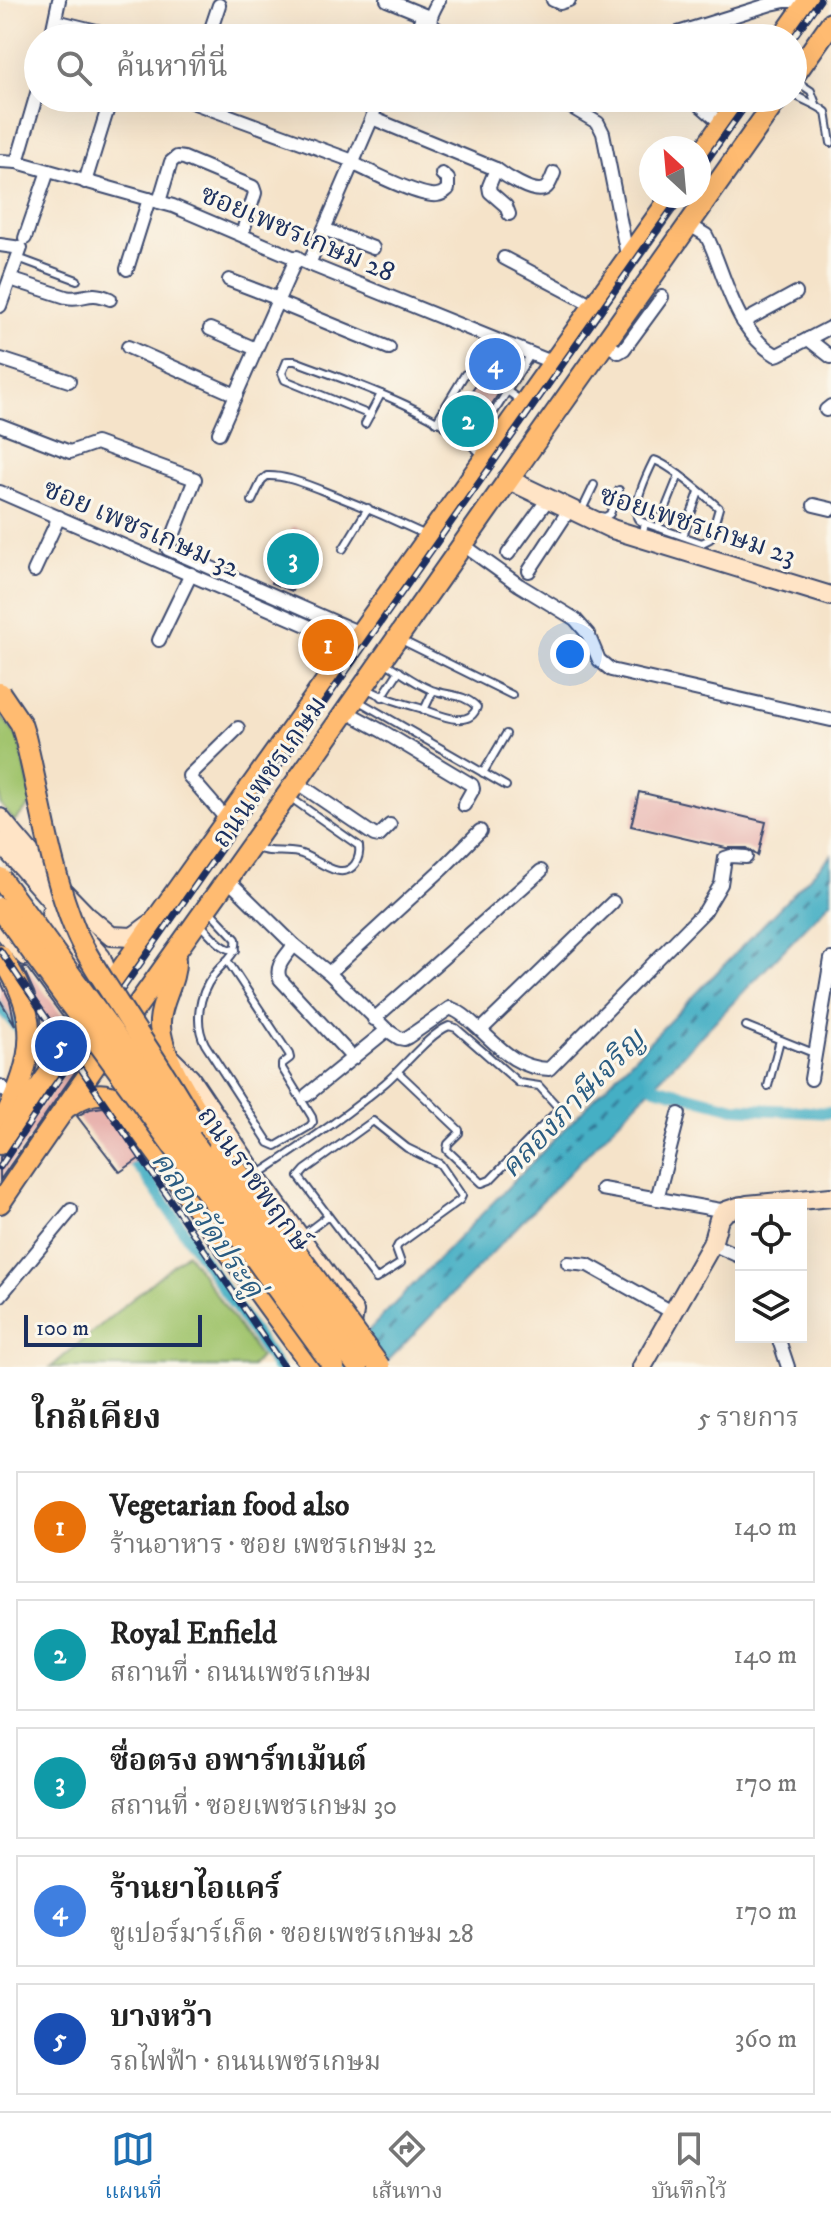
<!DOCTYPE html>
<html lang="th">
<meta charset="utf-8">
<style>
body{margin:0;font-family:"IM FELL DW Pica","Noto Serif Thai",serif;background:#f6f6f6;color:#222}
.controls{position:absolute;right:24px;bottom:24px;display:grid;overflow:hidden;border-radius:0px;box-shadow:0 8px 32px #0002}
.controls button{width:72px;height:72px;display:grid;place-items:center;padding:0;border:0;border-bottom:2px solid #e0e0e0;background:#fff;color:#222;font:40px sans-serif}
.compass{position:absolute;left:639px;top:136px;width:72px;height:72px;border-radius:50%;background:#fff;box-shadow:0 8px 32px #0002;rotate:334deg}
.scale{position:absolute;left:24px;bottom:20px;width:178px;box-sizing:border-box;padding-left:8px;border:4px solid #1b2f5e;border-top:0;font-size:22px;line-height:28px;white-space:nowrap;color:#1b2f5e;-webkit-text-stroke:6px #fbf7ec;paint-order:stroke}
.you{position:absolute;left:570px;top:654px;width:28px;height:28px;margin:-20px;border:6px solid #fff;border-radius:50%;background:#1a73e8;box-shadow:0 0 0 12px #1a73e833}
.badge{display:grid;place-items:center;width:52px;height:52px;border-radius:50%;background:#1f6fb2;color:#fff;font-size:26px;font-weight:700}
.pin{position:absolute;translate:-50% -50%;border:4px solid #fff;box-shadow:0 2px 8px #0006}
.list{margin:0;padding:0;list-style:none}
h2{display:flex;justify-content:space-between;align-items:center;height:104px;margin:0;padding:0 32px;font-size:34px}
h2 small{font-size:26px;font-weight:400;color:#767676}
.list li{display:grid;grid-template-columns:52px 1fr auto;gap:24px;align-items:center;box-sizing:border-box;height:112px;margin:0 16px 16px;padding:0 16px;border:2px solid #e0e0e0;border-radius:0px}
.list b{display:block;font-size:30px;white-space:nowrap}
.list p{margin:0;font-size:26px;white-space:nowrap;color:#767676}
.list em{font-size:26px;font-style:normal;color:#767676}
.icon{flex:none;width:44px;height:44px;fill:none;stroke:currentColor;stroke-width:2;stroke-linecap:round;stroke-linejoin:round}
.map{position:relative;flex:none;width:831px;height:1367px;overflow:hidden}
.search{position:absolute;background:#fff;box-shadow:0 8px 32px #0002;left:24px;right:24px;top:24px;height:88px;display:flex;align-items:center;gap:20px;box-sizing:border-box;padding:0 28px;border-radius:44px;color:#767676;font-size:30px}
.sheet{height:744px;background:#fff}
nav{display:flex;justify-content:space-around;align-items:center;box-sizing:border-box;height:112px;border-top:2px solid #e0e0e0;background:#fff;font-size:22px;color:#767676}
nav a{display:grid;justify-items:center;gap:4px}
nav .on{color:#1f6fb2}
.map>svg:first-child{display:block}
</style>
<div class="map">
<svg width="831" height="1367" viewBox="0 0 831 1367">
<rect width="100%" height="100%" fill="#fbf7ec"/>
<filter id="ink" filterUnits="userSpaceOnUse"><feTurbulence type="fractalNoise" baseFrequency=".0125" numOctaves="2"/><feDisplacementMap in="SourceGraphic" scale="16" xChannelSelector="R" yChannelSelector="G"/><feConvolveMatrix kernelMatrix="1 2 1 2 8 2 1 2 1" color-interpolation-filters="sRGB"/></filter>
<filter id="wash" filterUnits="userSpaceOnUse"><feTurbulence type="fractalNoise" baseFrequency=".006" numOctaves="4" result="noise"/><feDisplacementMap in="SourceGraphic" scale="32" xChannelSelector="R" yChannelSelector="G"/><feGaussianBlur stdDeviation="1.8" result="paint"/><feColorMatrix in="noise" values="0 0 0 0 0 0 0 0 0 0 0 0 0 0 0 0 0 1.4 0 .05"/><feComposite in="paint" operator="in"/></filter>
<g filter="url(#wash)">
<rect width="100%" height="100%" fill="#f5e3c9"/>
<g fill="#a2c56e" stroke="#5e7a66" stroke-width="2">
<path d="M0,714L19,739L33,803L14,821L0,804Z"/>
<path d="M187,1253L260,1357L251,1367H51Z"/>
</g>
<path fill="#45afc4" stroke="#306f91" stroke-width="2" d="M831,855V901L382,1367H333Z"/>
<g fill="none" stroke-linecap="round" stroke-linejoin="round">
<g stroke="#45afc4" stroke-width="12">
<path d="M0,1007L22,1032"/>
<path d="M641,1075L655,1087L734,1108L831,1113"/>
<path d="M124,1151L144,1173L277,1367"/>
</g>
<path stroke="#2a5c82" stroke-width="2" stroke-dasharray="10 8" stroke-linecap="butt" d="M376,1343L831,873"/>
</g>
<g id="blocks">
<g fill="#e8b3ae">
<path d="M484,345L518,361L506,383L483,367L474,365Z"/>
<path d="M480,379L499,393L474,433L454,419Z"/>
<path d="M293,526L314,534L292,591L271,583Z"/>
<path d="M639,792L766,822L758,856L747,848H726L631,826Z"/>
<path d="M23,968H27L68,1024L40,1064L42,1037L41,1015L34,992Z"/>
<path d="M0,980L10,1001L15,1025L0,1000Z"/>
<path d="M84,1046L89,1052L0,1180V1157L11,1151Z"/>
<path d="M103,1107L109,1110L143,1156L120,1172L77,1116L90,1109Z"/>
</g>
</g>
</g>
<g filter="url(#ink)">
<use href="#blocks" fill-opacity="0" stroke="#3c4a6e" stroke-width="2"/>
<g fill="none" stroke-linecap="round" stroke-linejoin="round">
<defs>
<g id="lane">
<path d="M56,18L126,35"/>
<path d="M796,81L811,91L816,104"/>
<path d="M793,94C804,101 816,104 826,112L831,143"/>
<path d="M18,258L77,280"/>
<path d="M370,415L285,380L282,373L287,361H295C354,383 440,411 483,456"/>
<path d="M436,422L465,374L472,371L480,372L520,400"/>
<path d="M365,424L381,394"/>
<path d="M473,445L531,354"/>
<path d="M252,501L262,480L267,476C285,475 305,484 321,490C357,504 392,519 426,535"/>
<path d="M581,512L594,485"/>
<path d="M600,516L605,517L610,514L619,490"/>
<path d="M658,527L679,475"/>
<path d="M683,536L699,492"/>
<path d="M642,537L645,523C643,522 641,522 639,520C629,511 649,470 654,460C670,465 705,495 719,508L710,539L702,543L645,523"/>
<path d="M343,549L368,508"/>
<path d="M399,639L512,695"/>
<path d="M365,688C385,698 398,702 420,708C436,713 469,731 477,707C464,694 451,696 435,691C420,687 398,670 384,662"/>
<path d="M382,697L399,671"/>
<path d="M357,700L506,786"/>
<path d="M424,710L433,691"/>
<path d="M483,773L506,734"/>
<path d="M253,847C268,854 282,850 298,853C315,856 340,884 355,864C359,858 360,853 359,846L291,798"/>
<path d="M209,910L236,939C239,954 221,964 213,976C199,995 194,1023 205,1044L269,1143L276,1146L310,1126L313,1122L312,1117L282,1068V1064L290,1058L289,1054L227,960"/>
<path d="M201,925C211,934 222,951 236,950"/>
<path d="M746,1026L816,1054"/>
<path d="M768,1086L780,1040"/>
<path d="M373,1121L407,1148L440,1164L462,1196L460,1200L398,1245L396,1249L401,1263L376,1279L299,1177L305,1170Z"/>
<path d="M259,1174C302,1146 345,1117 385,1083C403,1068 429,1034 449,1026L456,1028L519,1083L539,1086L556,1105L558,1110L490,1180L482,1183L447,1150L448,1144L459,1133V1130L398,1072"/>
<path d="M303,1235L328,1216"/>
</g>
<g id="street">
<path d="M387,0L429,17"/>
<path d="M439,0C425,25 428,24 452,38"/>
<path d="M553,0L560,3L569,0"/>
<path d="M51,38L59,0"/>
<path d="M208,38L219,5"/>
<path d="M413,38L423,15"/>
<path d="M662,38L771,4L785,1H808"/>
<path d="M181,98L353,161"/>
<path d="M556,98L598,123L603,133L628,260"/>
<path d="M692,98L722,124"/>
<path d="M372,118L496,169C505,176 533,194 544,189C549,187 552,178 554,173"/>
<path d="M0,161L17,162L173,206L309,264L554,363"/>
<path d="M17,162L38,90"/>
<path d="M352,163C369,171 421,198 437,195C443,194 443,193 448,189V179L442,174"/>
<path d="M496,169L489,186L490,192L506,206L509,214"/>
<path d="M85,182L107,111"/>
<path d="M159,202L171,162L177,157L184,158L253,187L255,193L242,234"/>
<path d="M688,224L706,235L709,241C727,280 735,331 776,355L779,354L831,327"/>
<path d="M324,229L373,248"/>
<path d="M25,238L48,171"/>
<path d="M0,245L21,248L0,306"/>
<path d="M504,258L595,306"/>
<path d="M309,264L372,118L378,98"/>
<path d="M127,269L149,199"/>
<path d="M10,279L66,297C85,301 87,289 110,299"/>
<path d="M229,280L279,299"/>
<path d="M277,302L389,348"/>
<path d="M743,322L796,293"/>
<path d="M210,329L256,349"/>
<path d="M808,339L831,357"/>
<path d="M604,342L619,352L624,349L662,297"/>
<path d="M128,347L236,395"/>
<path d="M1,359L69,381"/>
<path d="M826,410L831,406"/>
<path d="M0,425L70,452L96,443L195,479L168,549L360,633"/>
<path d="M219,433L297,257"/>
<path d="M0,492L352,645"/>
<path d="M814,505L831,509"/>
<path d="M462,544L519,585L575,619L588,634L599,660L611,670L831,720"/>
<path d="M508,554L548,499"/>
<path d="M34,571L59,517"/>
<path d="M529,571L569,510"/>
<path d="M159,640L191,574"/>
<path d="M345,711L382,731L472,785L473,789L464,805"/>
<path d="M296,782L374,835L379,836L390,825"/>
<path d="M228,821L189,776L238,728"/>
<path d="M227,879L294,945L329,973L387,1030L399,1038L404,1039L408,1037L450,1008C461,1012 468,1019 477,1027C500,1048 516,1068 549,1069L705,911L721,884L725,858L731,856L746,857"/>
<path d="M294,945C287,955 274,966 280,979L353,1058"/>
<path d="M329,973L443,868L480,831"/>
<path d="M374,1019L541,871"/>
<path d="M481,1030L613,902"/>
<path d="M811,1079L831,959"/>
<path d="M0,1086L15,1099"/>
<path d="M307,1095L387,1030"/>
<path d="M602,1189L726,1211"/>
<path d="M657,1199L679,1114"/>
<path d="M712,1244L741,1257"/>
<path d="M568,1263L588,1265L672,1312"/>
<path d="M0,1296L71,1210"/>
<path d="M778,1337L788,1367"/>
</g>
<g id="secondary">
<path d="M507,479L612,529L831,596"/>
<path d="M0,818L55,883L87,916L111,936L133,937L149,925"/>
<path d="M0,842L101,957L111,984L113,1001L111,1022L106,1038"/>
<path d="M51,913C61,929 87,965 57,975"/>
<path d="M0,927L25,956"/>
<path d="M171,1059L190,1078L256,1176L354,1312L352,1325L344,1334"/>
<path d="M747,1205L831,1197"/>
<path d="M642,1367L712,1244L719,1219L726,1211L741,1206"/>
</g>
<g id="primary">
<path d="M782,38L809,0"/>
<path d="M793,77L831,23"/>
<path d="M699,157L740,98"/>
<path d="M0,955C41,1013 36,1059 4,1119"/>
<path d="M175,960C176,981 161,1000 160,1021C158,1056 201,1116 219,1146"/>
<path d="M67,1107C83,1096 101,1088 118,1100L313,1367"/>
<path d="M0,1144L160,914L672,196"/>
<path d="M0,1203C96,1060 198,922 297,781C457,553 616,325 778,98"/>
</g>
</defs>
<use href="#lane" stroke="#3c4a6e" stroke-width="10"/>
<use href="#street" stroke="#3c4a6e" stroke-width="16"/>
<use href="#secondary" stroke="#3c4a6e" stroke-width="22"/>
<use href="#primary" stroke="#3c4a6e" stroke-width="24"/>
<use href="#lane" stroke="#fff" stroke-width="6"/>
<use href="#street" stroke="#fff" stroke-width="12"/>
<use href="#secondary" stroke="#ffe4c6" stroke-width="18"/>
<use href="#primary" stroke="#ffbb71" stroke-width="20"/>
<defs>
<g id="rail">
<path d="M793,38L820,0"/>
<path d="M699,171L751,98"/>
<path d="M0,950L284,1367"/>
<path d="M0,1167L54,1086L681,196"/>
</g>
</defs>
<use href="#rail" stroke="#1b2f5e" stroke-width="7"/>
<use href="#rail" stroke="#fbf7ec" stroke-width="4" stroke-dasharray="12" stroke-linecap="butt"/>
<defs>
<g id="primary-bridge">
<path d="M0,693L21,724L25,737C41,802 50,870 76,932C86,956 102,978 116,1000C142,1041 171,1081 194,1124"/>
<path d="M0,878L358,1367"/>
<path d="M0,908L334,1367"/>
<path d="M219,1146L380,1367"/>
</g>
</defs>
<use href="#primary-bridge" stroke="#3c4a6e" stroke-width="24" stroke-linecap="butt"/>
<use href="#primary-bridge" stroke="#ffbb71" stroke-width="20"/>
</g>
</g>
<g text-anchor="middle" stroke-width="6" stroke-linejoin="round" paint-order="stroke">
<g font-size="28" fill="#1b2f5e" stroke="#fbf7ec">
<text transform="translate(298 232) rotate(23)" y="10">ซอยเพชรเกษม 28</text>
<text transform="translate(698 524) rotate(18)" y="10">ซอยเพชรเกษม 23</text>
<text transform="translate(142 527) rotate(23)" y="10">ซอย เพชรเกษม 32</text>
<text transform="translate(268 771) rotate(-55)" y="10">ถนนเพชรเกษม</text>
<text transform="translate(255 1178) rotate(54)" y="10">ถนนราชพฤกษ์</text>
</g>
<g font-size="30" font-style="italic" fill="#2a5c82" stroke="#fbf7ec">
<text transform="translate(572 1103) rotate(-46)" y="10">คลองภาษีเจริญ</text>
<text transform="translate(208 1224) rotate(55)" y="10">คลองวัดประดู่</text>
</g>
</g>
</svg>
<div class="controls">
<button><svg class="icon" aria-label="locate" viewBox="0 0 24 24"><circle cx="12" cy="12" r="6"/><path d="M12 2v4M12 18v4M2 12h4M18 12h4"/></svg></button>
<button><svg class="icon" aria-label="layers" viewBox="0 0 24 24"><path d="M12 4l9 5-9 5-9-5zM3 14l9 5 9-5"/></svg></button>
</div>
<svg class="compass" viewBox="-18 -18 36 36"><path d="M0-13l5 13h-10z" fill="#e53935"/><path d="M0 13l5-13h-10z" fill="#767676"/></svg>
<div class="scale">100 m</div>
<div class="you"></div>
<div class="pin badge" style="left:328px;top:645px;background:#e8710a">1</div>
<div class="pin badge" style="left:468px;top:421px;background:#0f9aa8">2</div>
<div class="pin badge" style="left:293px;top:559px;background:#0f9aa8">3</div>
<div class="pin badge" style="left:495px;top:364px;background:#3f7fe0">4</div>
<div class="pin badge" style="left:61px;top:1046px;background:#1a4fb4">5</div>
<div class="search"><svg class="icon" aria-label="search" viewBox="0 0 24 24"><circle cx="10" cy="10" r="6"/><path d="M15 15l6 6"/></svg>ค้นหาที่นี่</div>
</div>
<section class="sheet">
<h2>ใกล้เคียง<small>5 รายการ</small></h2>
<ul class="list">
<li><span class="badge" style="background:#e8710a">1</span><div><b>Vegetarian food also</b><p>ร้านอาหาร · ซอย เพชรเกษม 32</p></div><em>140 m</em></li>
<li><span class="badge" style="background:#0f9aa8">2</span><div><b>Royal Enfield</b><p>สถานที่ · ถนนเพชรเกษม</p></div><em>140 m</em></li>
<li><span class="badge" style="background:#0f9aa8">3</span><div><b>ซื่อตรง อพาร์ทเม้นต์</b><p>สถานที่ · ซอยเพชรเกษม 30</p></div><em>170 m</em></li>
<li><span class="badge" style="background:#3f7fe0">4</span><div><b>ร้านยาไอแคร์</b><p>ซูเปอร์มาร์เก็ต · ซอยเพชรเกษม 28</p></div><em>170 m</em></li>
<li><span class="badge" style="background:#1a4fb4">5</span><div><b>บางหว้า</b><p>รถไฟฟ้า · ถนนเพชรเกษม</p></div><em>360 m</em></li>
</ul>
</section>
<nav>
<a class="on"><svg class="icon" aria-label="map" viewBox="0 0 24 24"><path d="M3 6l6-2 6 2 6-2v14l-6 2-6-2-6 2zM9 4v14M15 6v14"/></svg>แผนที่</a>
<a><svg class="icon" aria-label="directions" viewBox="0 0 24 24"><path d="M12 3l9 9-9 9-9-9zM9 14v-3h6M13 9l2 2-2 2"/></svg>เส้นทาง</a>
<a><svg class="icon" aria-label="saved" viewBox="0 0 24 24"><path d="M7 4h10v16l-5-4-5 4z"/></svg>บันทึกไว้</a>
</nav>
